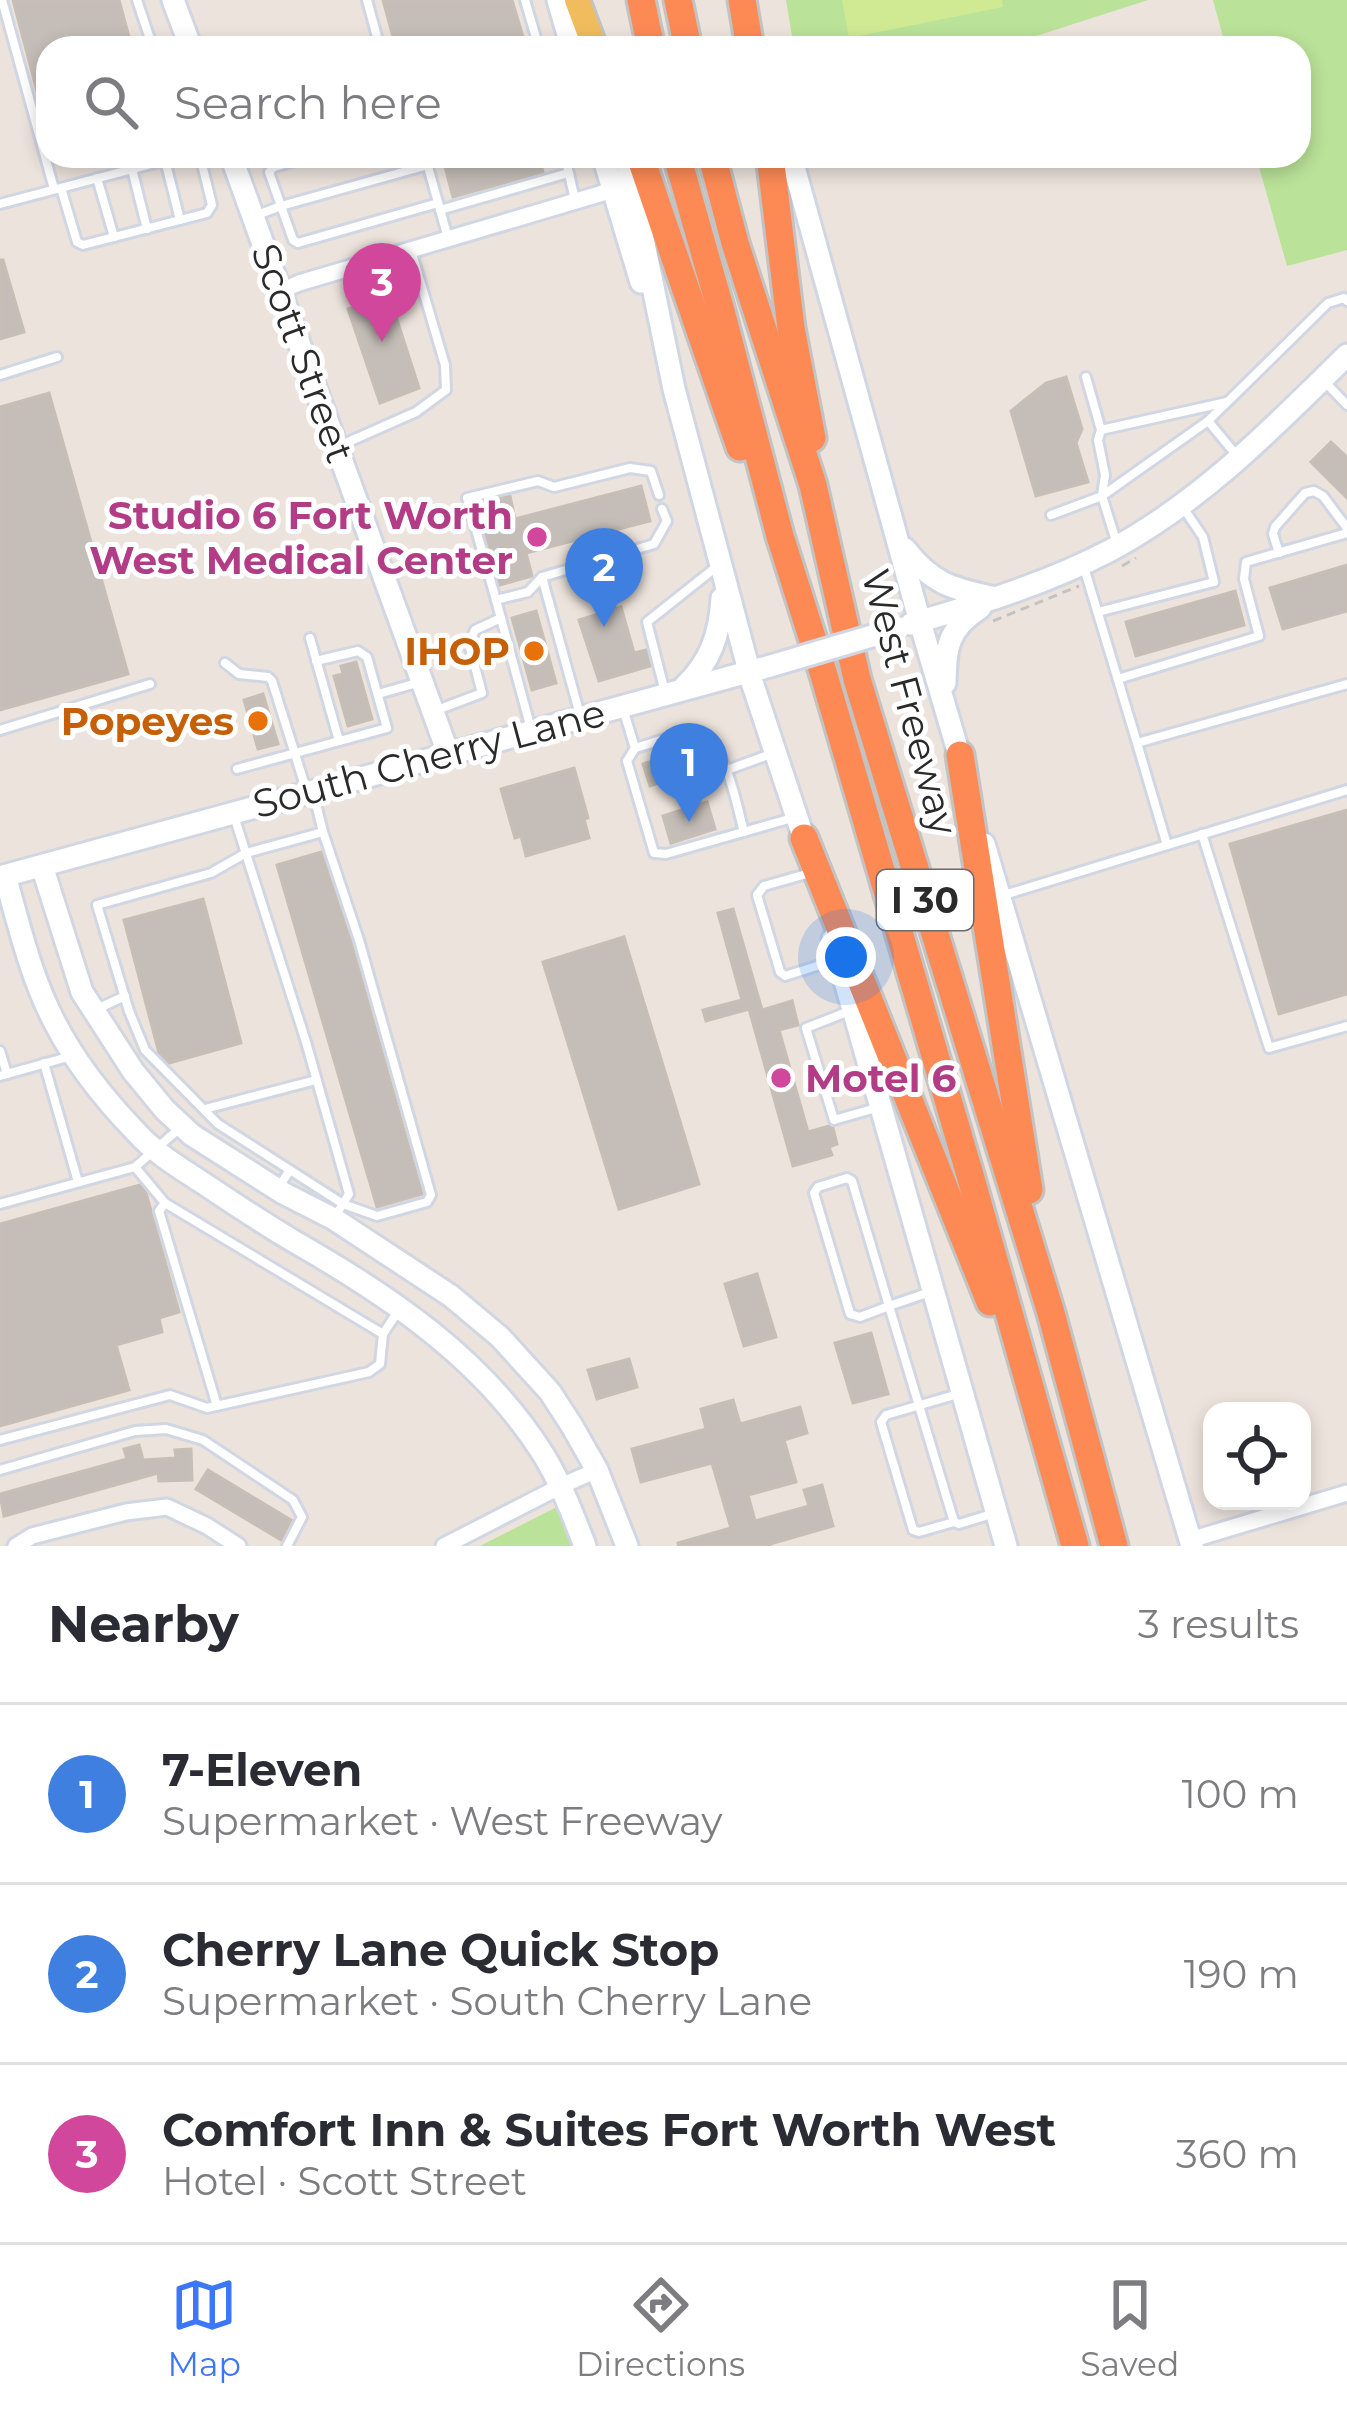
<!DOCTYPE html>
<meta charset="utf-8">
<style>
body{margin:0;font-family:Montserrat,sans-serif;background:#f7f7f7;color:#2b2b33}
.controls{position:absolute;right:36px;bottom:36px;display:grid;overflow:hidden;border-radius:24px;box-shadow:0 6px 18px #0003}
.controls button{width:108px;height:108px;display:grid;place-items:center;padding:0;border:0;border-bottom:3px solid #e1e1e2;background:#fff;color:#2b2b33;font:60px sans-serif}
.you{position:absolute;left:846px;top:957px;width:42px;height:42px;margin:-30px;border:9px solid #fff;border-radius:50%;background:#1a73e8;box-shadow:0 0 0 18px #1a73e833}
.badge{display:grid;place-items:center;width:78px;height:78px;border-radius:50%;background:#3c76f9;color:#fff;font-size:39px;font-weight:700}
.pin{position:absolute;translate:-50% -99px;filter:drop-shadow(0 3px 6px #0008)}
.pin::after{content:'';position:absolute;top:63px;width:42px;height:36px;background:inherit;clip-path:polygon(0 0,100% 0,50% 100%)}
.list{margin:0;padding:0;list-style:none}
h2{display:flex;justify-content:space-between;align-items:center;height:156px;margin:0;padding:0 48px;font-size:51px}
h2 small{font-size:39px;font-weight:400;color:#7c7c81}
.list li{display:grid;grid-template-columns:78px 1fr auto;gap:36px;align-items:center;box-sizing:border-box;height:180px;padding:0 48px;border-top:3px solid #e1e1e2}
.list b{display:block;font-size:45px;white-space:nowrap}
.list p{margin:0;font-size:39px;white-space:nowrap;color:#7c7c81}
.list em{font-size:39px;font-style:normal;color:#7c7c81}
.icon{flex:none;width:66px;height:66px;fill:none;stroke:currentColor;stroke-width:2;stroke-linecap:round;stroke-linejoin:round}
.map{position:relative;flex:none;width:1347px;height:1546px;overflow:hidden}
.search{position:absolute;background:#fff;box-shadow:0 6px 18px #0003;left:36px;right:36px;top:36px;height:132px;display:flex;align-items:center;gap:30px;box-sizing:border-box;padding:0 42px;border-radius:36px;color:#7c7c81;font-size:45px}
.sheet{height:696px;background:#fff}
nav{display:flex;justify-content:space-around;align-items:center;box-sizing:border-box;height:168px;border-top:3px solid #e1e1e2;background:#fff;font-size:33px;color:#7c7c81}
nav a{display:grid;justify-items:center;gap:6px}
nav .on{color:#3c76f9}
.map>svg:first-child{display:block}
</style>
<div class="map">
<svg width="1347" height="1546" viewBox="0 0 1347 1546">
<rect width="100%" height="100%" fill="#ece3dc"/>
<g fill="#bae298">
<path d="M786,0H1148L999,48H794Z"/>
<path d="M1213,0H1347V250L1287,266L1256,156H1299V48H1226Z"/>
<path d="M557,1507L571,1546H480Z"/>
</g>
<path fill="#d0ea94" d="M842,0H1002L1003,7L849,38Z"/>
<g fill="#c4bdb8" stroke="#c7bfb5" stroke-width="3">
<path d="M13,0H119L132,48H48V117L44,118Z"/>
<path d="M383,0H512L523,37L494,45V48H396Z"/>
<path d="M442,156H538L543,172L453,197Z"/>
<path d="M0,260H3L24,332L0,339Z"/>
<path d="M389,295L419,388L380,403L348,309Z"/>
<path d="M1066,377L1082,429L1076,443L1088,482L1036,496L1011,411L1046,383Z"/>
<path d="M49,393L128,674L0,710V407Z"/>
<path d="M1331,442L1347,457V498L1311,462Z"/>
<path d="M641,486L650,521L526,553L532,576L500,585L477,504L510,496L515,519Z"/>
<path d="M1347,565V611L1283,629L1270,588Z"/>
<path d="M1235,591L1244,625L1136,656L1126,622Z"/>
<path d="M621,607L634,653L646,650L650,666L599,681L579,620Z"/>
<path d="M536,611L556,683L532,690L512,618Z"/>
<path d="M356,662L372,719L348,726L334,676L343,674L341,666Z"/>
<path d="M263,694L278,744L258,749L244,700Z"/>
<path d="M698,746L705,769L650,786L643,764Z"/>
<path d="M574,768L588,818L584,819L589,838L526,856L521,836L515,838L501,789Z"/>
<path d="M707,802L715,829L671,843L663,816Z"/>
<path d="M1347,810V994L1279,1014L1230,844Z"/>
<path d="M321,852L351,942L422,1194L377,1207L277,865Z"/>
<path d="M203,899L241,1043L169,1063L159,1053L124,920Z"/>
<path d="M733,909L762,1010L792,1001L798,1025L779,1030L808,1132L829,1126L833,1128L837,1144L829,1147L832,1155L793,1166L749,1009L706,1021L703,1010L742,1000L718,913Z"/>
<path d="M624,937L699,1184L619,1209L543,962Z"/>
<path d="M140,1185L146,1193L179,1312L159,1318L162,1332L116,1345L129,1390L0,1426V1224Z"/>
<path d="M757,1274L776,1337L744,1346L725,1284Z"/>
<path d="M871,1333L888,1394L853,1403L835,1343Z"/>
<path d="M629,1359L637,1387L597,1399L588,1370Z"/>
<path d="M733,1400L740,1424L800,1407L807,1433L784,1440L796,1482L748,1495L755,1521L809,1506L804,1490L822,1485L833,1526L770,1544V1546H679L678,1543L731,1528L712,1463L641,1482L632,1449L706,1429L701,1409Z"/>
<path d="M139,1445L143,1460L176,1458L175,1450L191,1449L192,1480L159,1481L158,1473L4,1516L0,1494L127,1459L124,1449Z"/>
<path d="M208,1470L291,1520L281,1540L196,1489Z"/>
</g>
<g fill="none" stroke-linecap="round" stroke-linejoin="round">
<defs>
<g id="lane">
<path d="M2,0L54,189"/>
<path d="M137,0L153,48"/>
<path d="M367,0L380,48"/>
<path d="M525,0L539,48"/>
<path d="M313,156L274,167L269,172L293,240L298,243L438,203"/>
<path d="M425,156L448,238"/>
<path d="M565,156L575,200"/>
<path d="M165,160L180,220"/>
<path d="M132,169L147,229"/>
<path d="M97,178L114,237"/>
<path d="M61,188L77,242L83,245L207,213L212,205L200,156"/>
<path d="M0,204L182,156"/>
<path d="M440,210L568,173"/>
<path d="M255,216L281,206L428,165"/>
<path d="M0,375L57,357"/>
<path d="M1086,377L1101,430L1098,440L1105,475L1102,496L1117,544"/>
<path d="M1324,381L1347,405"/>
<path d="M1208,421L1238,457"/>
<path d="M1101,430L1227,402"/>
<path d="M339,446L416,412L446,390L445,365L411,250"/>
<path d="M1051,515L1102,496L1208,421L1328,303L1344,298L1347,301"/>
<path d="M1279,553L1273,534L1275,527L1305,493L1314,491L1323,496L1347,528"/>
<path d="M1083,564L1137,743L1347,684"/>
<path d="M542,577L580,715"/>
<path d="M496,600L467,498L538,481L554,487L630,468L651,471L659,495"/>
<path d="M1098,612L1214,582L1203,537L1182,506"/>
<path d="M310,638L339,741"/>
<path d="M225,663L239,674L268,677L272,681L306,789"/>
<path d="M1118,679L1259,636L1244,579L1246,562L1347,533"/>
<path d="M665,692L647,622L720,564"/>
<path d="M378,694L417,683"/>
<path d="M437,710L482,693L469,644L475,630L501,618"/>
<path d="M624,712L635,748L627,761L654,853L666,854L796,817"/>
<path d="M531,729L496,600L528,592L542,577L654,544L667,521L662,509"/>
<path d="M0,730L150,684"/>
<path d="M1137,743L1167,845"/>
<path d="M635,748C652,744 675,733 692,734C727,737 736,805 744,832"/>
<path d="M237,769L387,728L367,657L358,651L316,661"/>
<path d="M727,770L771,754"/>
<path d="M234,816L306,1042L349,1194L334,1218"/>
<path d="M1202,834L1269,1048L1347,1026"/>
<path d="M810,873L764,886L757,895L780,972L785,976L839,959"/>
<path d="M1004,895L1347,790"/>
<path d="M99,1008L125,996"/>
<path d="M852,1010L806,1028L834,1120L876,1108"/>
<path d="M0,1051L7,1074"/>
<path d="M44,1063L78,1182"/>
<path d="M0,1076L68,1057"/>
<path d="M205,1109L316,1080"/>
<path d="M135,1167L165,1203L383,1334"/>
<path d="M290,1170L343,1204L377,1216L427,1202L431,1195L359,940L323,832"/>
<path d="M847,1178L852,1181L889,1306L860,1317L850,1314L814,1193L818,1187Z"/>
<path d="M278,1188L290,1170L218,1124L145,1050L129,1011L97,905L211,873L246,853L323,832L314,796"/>
<path d="M165,1203L159,1211L217,1406"/>
<path d="M0,1204L135,1167L180,1128"/>
<path d="M933,1291L889,1306L954,1522L959,1524L995,1513"/>
<path d="M0,1440L170,1395L207,1408L369,1372L380,1364L383,1334L400,1308"/>
<path d="M0,1470L135,1431L166,1429L203,1440L293,1500L302,1517L287,1546"/>
<path d="M954,1522L919,1532L913,1530L881,1422L886,1415L958,1394"/>
</g>
<g id="street">
<path d="M281,291L299,283L613,190"/>
<path d="M1190,1540L1347,1493"/>
<path d="M16,1546L32,1536L126,1512L167,1507L207,1526L238,1546"/>
<path d="M444,1546L561,1486L597,1470"/>
</g>
<g id="secondary">
<path d="M173,0L191,48"/>
<path d="M558,0L572,48"/>
<path d="M231,156L448,753"/>
<path d="M603,156L641,282"/>
<path d="M626,156L674,389L752,682L808,851"/>
<path d="M791,156L920,622L963,768"/>
<path d="M905,549C933,585 952,588 995,598"/>
<path d="M911,624C979,604 1048,583 1111,550C1202,501 1274,427 1347,355"/>
<path d="M945,683C946,648 947,629 980,608"/>
<path d="M684,687C711,662 720,633 722,598"/>
<path d="M984,844L1192,1546"/>
<path d="M42,866L82,992L133,1071L165,1110L192,1135L283,1193L334,1219L451,1296L500,1337L550,1392L572,1426L597,1470L627,1546"/>
<path d="M5,876C19,925 31,978 55,1023C76,1064 105,1100 137,1133C155,1153 180,1168 203,1183C233,1203 264,1224 295,1242C391,1297 483,1359 543,1454C561,1483 573,1515 585,1546"/>
<path d="M0,877L763,668"/>
<path d="M833,939L1006,1546"/>
</g>
<path id="primary" d="M577,0L595,48"/>
<g id="highway">
<path d="M641,0L651,48"/>
<path d="M678,0L688,48"/>
<path d="M742,0L750,48"/>
<path d="M640,156L740,447"/>
<path d="M677,156L721,311L780,536L823,672L970,1175L1075,1546"/>
<path d="M712,156L735,243L813,485L857,679L1051,1313L1114,1546"/>
<path d="M770,156L791,328L812,438"/>
<path d="M960,755L1029,1190"/>
<path d="M804,838L990,1302"/>
</g>
</defs>
<use href="#lane" stroke="#d1d6e3" stroke-width="14"/>
<use href="#street" stroke="#d1d6e3" stroke-width="21"/>
<use href="#secondary" stroke="#d1d6e3" stroke-width="27"/>
<use href="#primary" stroke="#c3c3c3" stroke-width="30"/>
<use href="#highway" stroke="#c3c3c3" stroke-width="33"/>
<g stroke="#c3c3c3" stroke-width="3" stroke-dasharray="9 6" stroke-linecap="butt">
<path d="M1122,566L1136,558"/>
<path d="M993,621L1079,586"/>
</g>
<use href="#lane" stroke="#fff" stroke-width="8"/>
<use href="#street" stroke="#fff" stroke-width="15"/>
<use href="#secondary" stroke="#fff" stroke-width="21"/>
<use href="#primary" stroke="#f0bc5d" stroke-width="24"/>
<use href="#highway" stroke="#fd8a55" stroke-width="27"/>
<defs>
<path id="secondary-bridge" d="M767,667L899,628"/>
</defs>
<use href="#secondary-bridge" stroke="#d1d6e3" stroke-width="27" stroke-linecap="butt"/>
<use href="#secondary-bridge" stroke="#fff" stroke-width="21"/>
</g>
<g fill="#d1479c" stroke="#fff" stroke-width="4.5">
<circle cx="537" cy="537" r="12"/>
<circle cx="781" cy="1078" r="12"/>
</g>
<g fill="#e8710a" stroke="#fff" stroke-width="4.5">
<circle cx="534" cy="651" r="12"/>
<circle cx="258" cy="721" r="12"/>
</g>
<g text-anchor="middle" stroke-width="10" stroke-linejoin="round" paint-order="stroke">
<rect fill="#fff" stroke="#6a6a6a" stroke-width="3" x="877" y="870" width="96" height="60" rx="9"/>
<g font-size="36" font-weight="bold" fill="#2a2a2a">
<text x="925" y="913">I 30</text>
</g>
<g font-size="39" fill="#2a2a2a" stroke="#fff">
<text transform="translate(303 353) rotate(70)" y="14">Scott Street</text>
<text transform="translate(910 702) rotate(75)" y="14">West Freeway</text>
<text transform="translate(429 758) rotate(-15)" y="14">South Cherry Lane</text>
</g>
<g font-size="39" font-weight="bold" fill="#b23c85" stroke="#fff" text-anchor="end">
<text x="513" y="529">Studio 6 Fort Worth<tspan x="513" dy="45">West Medical Center</tspan></text>
<text x="805" y="1092" text-anchor="start">Motel 6</text>
</g>
<g font-size="39" font-weight="bold" fill="#c56008" stroke="#fff" text-anchor="end">
<text x="510" y="665">IHOP</text>
<text x="234" y="735">Popeyes</text>
</g>
</g>
</svg>
<div class="controls">
<button><svg class="icon" aria-label="locate" viewBox="0 0 24 24"><circle cx="12" cy="12" r="6"/><path d="M12 2v4M12 18v4M2 12h4M18 12h4"/></svg></button>
</div>
<div class="you"></div>
<div class="pin badge" style="left:689px;top:822px;background:#3f7fe0">1</div>
<div class="pin badge" style="left:604px;top:627px;background:#3f7fe0">2</div>
<div class="pin badge" style="left:382px;top:342px;background:#d1479c">3</div>
<div class="search"><svg class="icon" aria-label="search" viewBox="0 0 24 24"><circle cx="10" cy="10" r="6"/><path d="M15 15l6 6"/></svg>Search here</div>
</div>
<section class="sheet">
<h2>Nearby<small>3 results</small></h2>
<ul class="list">
<li><span class="badge" style="background:#3f7fe0">1</span><div><b>7-Eleven</b><p>Supermarket · West Freeway</p></div><em>100 m</em></li>
<li><span class="badge" style="background:#3f7fe0">2</span><div><b>Cherry Lane Quick Stop</b><p>Supermarket · South Cherry Lane</p></div><em>190 m</em></li>
<li><span class="badge" style="background:#d1479c">3</span><div><b>Comfort Inn &amp; Suites Fort Worth West</b><p>Hotel · Scott Street</p></div><em>360 m</em></li>
</ul>
</section>
<nav>
<a class="on"><svg class="icon" aria-label="map" viewBox="0 0 24 24"><path d="M3 6l6-2 6 2 6-2v14l-6 2-6-2-6 2zM9 4v14M15 6v14"/></svg>Map</a>
<a><svg class="icon" aria-label="directions" viewBox="0 0 24 24"><path d="M12 3l9 9-9 9-9-9zM9 14v-3h6M13 9l2 2-2 2"/></svg>Directions</a>
<a><svg class="icon" aria-label="saved" viewBox="0 0 24 24"><path d="M7 4h10v16l-5-4-5 4z"/></svg>Saved</a>
</nav>
